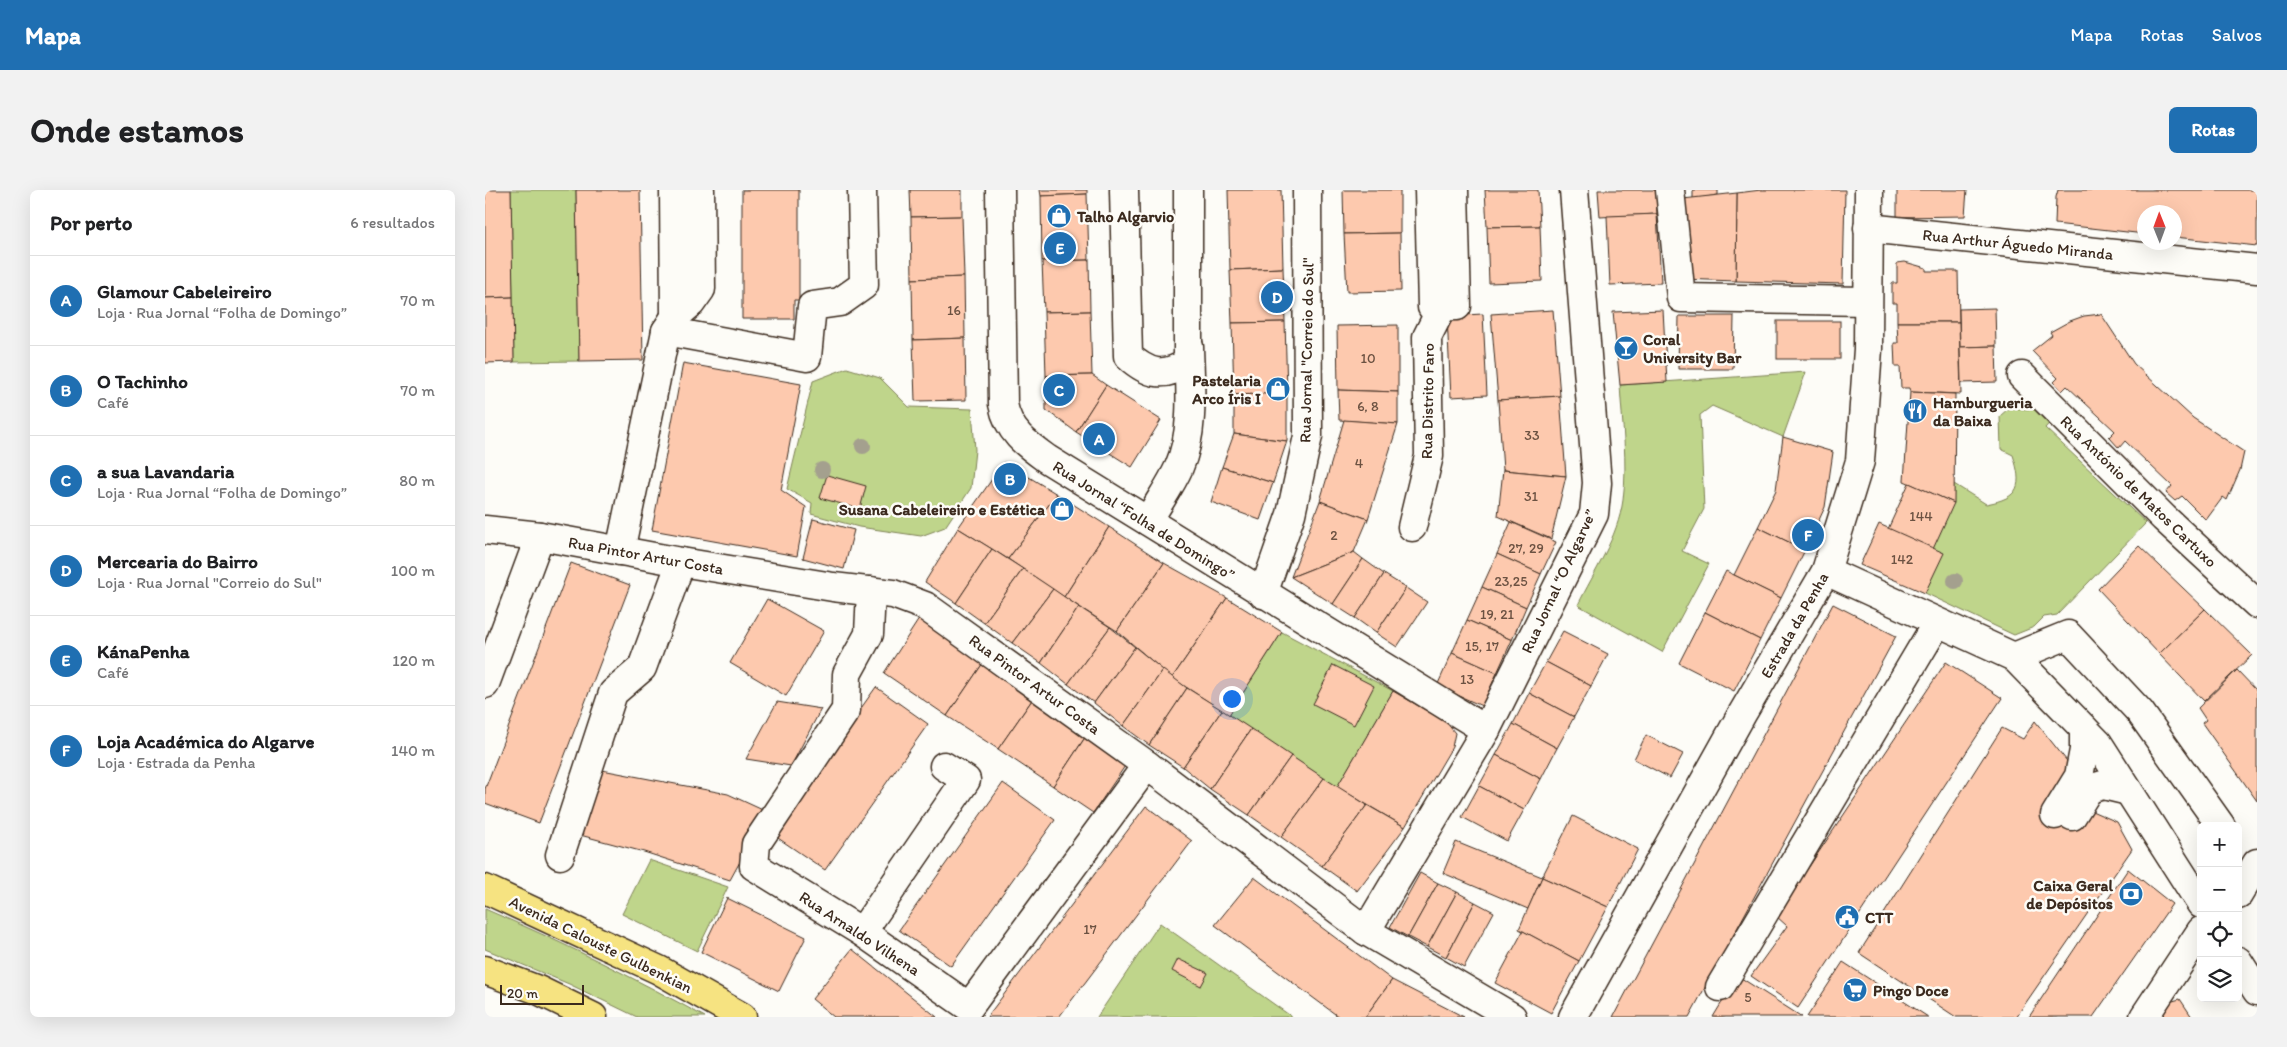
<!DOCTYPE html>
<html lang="pt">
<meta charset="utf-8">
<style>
body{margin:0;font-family:Itim,sans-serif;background:#f2f2f2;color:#202124}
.controls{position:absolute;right:15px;bottom:15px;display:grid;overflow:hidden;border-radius:8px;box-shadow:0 5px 20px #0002}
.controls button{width:45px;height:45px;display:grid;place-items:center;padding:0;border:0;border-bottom:1px solid #e0e0e0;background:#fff;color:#202124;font:25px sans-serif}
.compass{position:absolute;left:1652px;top:15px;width:45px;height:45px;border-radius:50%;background:#fff;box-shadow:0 5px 20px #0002;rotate:359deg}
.scale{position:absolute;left:15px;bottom:12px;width:84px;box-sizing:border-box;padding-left:5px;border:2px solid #3b2a1e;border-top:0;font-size:14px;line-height:18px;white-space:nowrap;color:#3b2a1e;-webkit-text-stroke:4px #fdfcf7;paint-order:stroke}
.you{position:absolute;left:746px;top:508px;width:18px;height:18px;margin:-12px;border:4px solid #fff;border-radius:50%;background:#1a73e8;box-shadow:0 0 0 8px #1a73e833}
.badge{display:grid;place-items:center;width:32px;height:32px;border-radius:50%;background:#1f6fb2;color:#fff;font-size:16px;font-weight:700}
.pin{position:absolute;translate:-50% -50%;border:2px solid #fff;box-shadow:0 1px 5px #0006}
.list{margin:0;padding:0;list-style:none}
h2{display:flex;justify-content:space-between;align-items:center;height:65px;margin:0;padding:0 20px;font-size:21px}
h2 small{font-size:16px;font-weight:400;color:#757577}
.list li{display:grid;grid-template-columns:32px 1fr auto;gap:15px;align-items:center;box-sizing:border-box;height:90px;padding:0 20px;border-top:1px solid #e0e0e0}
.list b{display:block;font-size:19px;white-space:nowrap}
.list p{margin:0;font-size:16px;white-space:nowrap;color:#757577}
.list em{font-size:16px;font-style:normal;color:#757577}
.icon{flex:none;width:28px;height:28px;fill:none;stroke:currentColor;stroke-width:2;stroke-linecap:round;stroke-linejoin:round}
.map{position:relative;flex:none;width:1772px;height:827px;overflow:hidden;border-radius:8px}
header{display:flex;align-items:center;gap:30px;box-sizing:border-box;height:70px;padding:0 25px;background:#1f6fb2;color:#fff}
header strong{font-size:24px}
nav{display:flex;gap:28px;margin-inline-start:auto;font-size:18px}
.intro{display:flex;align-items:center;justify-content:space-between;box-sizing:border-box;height:120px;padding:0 30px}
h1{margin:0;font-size:35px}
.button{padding:12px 22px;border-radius:8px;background:#1f6fb2;color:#fff;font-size:18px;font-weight:700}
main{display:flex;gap:30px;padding:0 30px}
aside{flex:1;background:#fff;border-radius:8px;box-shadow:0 5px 20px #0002}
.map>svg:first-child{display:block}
</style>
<header>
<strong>Mapa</strong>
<nav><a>Mapa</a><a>Rotas</a><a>Salvos</a></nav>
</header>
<div class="intro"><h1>Onde estamos</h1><a class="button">Rotas</a></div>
<main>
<aside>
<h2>Por perto<small>6 resultados</small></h2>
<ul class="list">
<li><span class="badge">A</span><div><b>Glamour Cabeleireiro</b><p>Loja · Rua Jornal “Folha de Domingo”</p></div><em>70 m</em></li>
<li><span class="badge">B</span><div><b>O Tachinho</b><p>Café</p></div><em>70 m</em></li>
<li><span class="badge">C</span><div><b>a sua Lavandaria</b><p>Loja · Rua Jornal “Folha de Domingo”</p></div><em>80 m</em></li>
<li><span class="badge">D</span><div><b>Mercearia do Bairro</b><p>Loja · Rua Jornal &quot;Correio do Sul&quot;</p></div><em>100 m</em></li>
<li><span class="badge">E</span><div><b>KánaPenha</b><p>Café</p></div><em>120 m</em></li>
<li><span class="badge">F</span><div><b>Loja Académica do Algarve</b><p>Loja · Estrada da Penha</p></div><em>140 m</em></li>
</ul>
</aside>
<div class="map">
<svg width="1772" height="827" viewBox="0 0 1772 827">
<rect width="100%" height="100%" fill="#fdfcf7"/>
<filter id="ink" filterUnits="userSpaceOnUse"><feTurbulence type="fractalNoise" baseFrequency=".02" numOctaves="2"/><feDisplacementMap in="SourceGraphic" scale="10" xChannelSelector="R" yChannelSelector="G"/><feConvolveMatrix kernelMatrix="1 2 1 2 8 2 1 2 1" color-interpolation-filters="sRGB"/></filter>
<g filter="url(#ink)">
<g fill="#bfd58b" stroke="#7d8054">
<path d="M26,0H91L94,171L29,172Z"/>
<path d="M362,178L395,188L424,217L487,219L490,260L486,298L460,337L436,346L374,337L326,324L327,313L302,299L328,191Z"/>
<path d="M1321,182L1298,247L1227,216L1215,225L1219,319L1197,361L1224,374L1177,462L1093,415C1109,382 1133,347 1138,310C1143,272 1137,232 1135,195Z"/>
<path d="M1524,218L1559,220L1569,228L1560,238L1661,333L1572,425L1559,427L1549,437L1529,445L1440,403L1448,359L1469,294L1501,314C1535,308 1538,296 1528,265L1516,259L1515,226Z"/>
<path d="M797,442L908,501L852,597L744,525Z"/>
<path d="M164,670L243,697L212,761L137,724Z"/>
<path d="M0,719C75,751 148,787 220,827H152L84,794L0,759Z"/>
<path d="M675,733L807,827H612Z"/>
</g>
<g fill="#fdc9ae" stroke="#3b2a1e">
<path d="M0,0H26L28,107L0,108Z"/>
<path d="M91,0H155L158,170L94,171Z"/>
<path d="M257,0H314V110H309V129H257Z"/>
<path d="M425,0H477V26L426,27Z"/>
<path d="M555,0H602V4L556,6Z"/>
<path d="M743,0H796L798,78L745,80Z"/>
<path d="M858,0H915V43L859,44Z"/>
<path d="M1000,0H1053L1055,36L1002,37Z"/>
<path d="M1113,0H1171L1172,24L1115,27Z"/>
<path d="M1208,0H1233V5L1208,9Z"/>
<path d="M1360,0L1358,94L1251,91L1252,3L1276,0Z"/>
<path d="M1412,0H1482L1480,26L1412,27Z"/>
<path d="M1573,0H1772V56L1690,47V22H1660V44L1570,34L1571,7Z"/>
<path d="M1252,3L1251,91L1196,89L1198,9Z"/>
<path d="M602,4L604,70L557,71L556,6Z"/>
<path d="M1172,24L1176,93L1125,95L1122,26Z"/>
<path d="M477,26L479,87L427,89L426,27Z"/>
<path d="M1055,36L1057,91L1004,93L1002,37Z"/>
<path d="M915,43L916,101L862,102L859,44Z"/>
<path d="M604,70L605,121L559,122L557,71Z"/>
<path d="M1420,72L1441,78V81H1473L1474,132H1412V113H1407V93H1412V73Z"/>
<path d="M798,78L800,132L747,133L745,80Z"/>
<path d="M479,87L480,148L428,150L427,89Z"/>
<path d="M28,107L29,172L0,173V108Z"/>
<path d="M1510,118L1511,156L1475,157L1474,119Z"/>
<path d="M1068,120L1075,206L1013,210L1006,124Z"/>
<path d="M1178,120L1182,192L1135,195L1128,122Z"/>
<path d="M605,121L607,185L561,186L559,122Z"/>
<path d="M998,124L1002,205L966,207L962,126Z"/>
<path d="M1616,124L1649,174L1708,228L1759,262L1755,280L1742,310L1738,307L1721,330L1697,306L1690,311L1681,303L1687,296L1640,251L1634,258L1624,247L1630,241L1582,196L1577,201L1569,192L1573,188L1547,161L1567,145L1565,142L1585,131L1599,126Z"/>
<path d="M1194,126H1249L1248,179H1193Z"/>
<rect x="1292" y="131" width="63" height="38"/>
<path d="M800,132L802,203L749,205L747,133Z"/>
<path d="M1412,132H1474L1476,204L1425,202L1424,198H1416L1415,177H1410L1409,153H1413Z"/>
<path d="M913,135V202L853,200L852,136Z"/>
<path d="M480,148L481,210L430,211L428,150Z"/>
<path d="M1511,156L1512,192L1476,193L1475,157Z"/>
<path d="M198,173L316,194L296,300L321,317L312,366L167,340Z"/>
<path d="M607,185L621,195L591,242L561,220V186Z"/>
<path d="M621,195L676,230L647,277L591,242Z"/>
<path d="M853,200L913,202V234L854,230Z"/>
<path d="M1425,202L1470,204L1469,313L1419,291Z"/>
<path d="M802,203V251L749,244V205Z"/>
<path d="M1075,206L1081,286L1018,280L1013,210Z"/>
<path d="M859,230L913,234L883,329L835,311Z"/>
<path d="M749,244L802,251L788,293L737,277Z"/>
<path d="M1298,247L1348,262L1340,317L1320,360L1273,337L1291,300Z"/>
<path d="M519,272L572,304L523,369L473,338Z"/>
<path d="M737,277L788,293L775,330L726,312Z"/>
<path d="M1018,280L1081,286L1066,349L1013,326Z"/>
<path d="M342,285L381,296L375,319L335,308Z"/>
<path d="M1424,293L1469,313L1448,359L1403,339Z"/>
<path d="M572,304L624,337L579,407L523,369Z"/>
<path d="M835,311L883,329L869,362L806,387Z"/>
<path d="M328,329L369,340L359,379L318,368Z"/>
<path d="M1026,332L1071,352L1056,384L1012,364Z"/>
<path d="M1394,334L1459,363L1440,403L1375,375Z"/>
<path d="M624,337L679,373L632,441L579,407Z"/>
<path d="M1273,337L1320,360L1296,408L1249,385Z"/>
<path d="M473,338L507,359L471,413L440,392Z"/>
<path d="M1654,356L1720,419L1674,464L1613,399Z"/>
<path d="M507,359L538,379L499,433L471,413Z"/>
<path d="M869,362L878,369L848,414L806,387Z"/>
<path d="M1012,364L1056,384L1041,417L997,397Z"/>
<path d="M878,369L899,384L870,428L848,414Z"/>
<path d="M86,373L145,395L54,633L0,613V599Z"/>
<path d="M679,373L742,408L687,488L632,441Z"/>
<path d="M538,379L568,399L527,453L499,433Z"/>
<path d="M1241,381L1296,408L1275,450L1220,422Z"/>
<path d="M899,384L921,398L891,443L870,428Z"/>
<path d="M997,397L1041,417L1027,450L982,430Z"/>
<path d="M921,398L942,412L912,457L891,443Z"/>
<path d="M568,399L594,417L556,473L527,453Z"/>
<path d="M742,408L797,442L744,525L687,488Z"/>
<path d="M282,409L339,441L301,506L245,473Z"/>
<path d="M1348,414L1411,446L1204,827H1128Z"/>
<path d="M594,417L625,437L583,494L556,473Z"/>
<path d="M1720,419L1767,465L1719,511L1674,464Z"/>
<path d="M1220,422L1275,450L1249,501L1194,473Z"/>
<path d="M436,426L498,473L462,526L399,483Z"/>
<path d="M982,430L1027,450L1012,483L967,463Z"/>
<path d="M625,437L650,457L609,513L583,494Z"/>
<path d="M1078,441L1123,464L1106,496L1061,472Z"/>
<path d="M650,457L678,480L638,536L609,513Z"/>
<path d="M967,463L1012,483L997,516L952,496Z"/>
<path d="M1061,472L1106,496L1089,527L1044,503Z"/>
<path d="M1461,472L1517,508L1313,818L1266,786L1302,736L1291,726Z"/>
<path d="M498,473L547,510L513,559L462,526Z"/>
<path d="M848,475L889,496L869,535L828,514Z"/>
<path d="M678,480L702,498L664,555L638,536Z"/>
<path d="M1752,480L1772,501V611L1717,533L1721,530L1713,518Z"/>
<path d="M391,497L443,534L340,680L287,644Z"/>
<path d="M702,498L737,520L698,577L664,555Z"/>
<path d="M908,501L961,532L970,543L967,557L920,637L852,597Z"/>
<path d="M1044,503L1089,527L1072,558L1028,534Z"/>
<path d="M547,510L601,546L568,596L513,559Z"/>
<path d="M292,512L336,519L306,576L261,569Z"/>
<path d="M737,520L766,539L725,599L698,577Z"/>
<path d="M1550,531L1609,605L1600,618L1632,632L1647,659L1531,827H1471L1374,763L1517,538L1538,549Z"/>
<path d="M1028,534L1072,558L1056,589L1011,565Z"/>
<path d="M766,539L806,566L764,625L725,599Z"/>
<path d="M1161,545L1198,564L1185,588L1149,569Z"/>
<path d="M601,546L642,573L608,623L568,596Z"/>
<path d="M1011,565L1056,589L1039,620L994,596Z"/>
<path d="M806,566L839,588L796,647L764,625Z"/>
<path d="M117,580L243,604L282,622L245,690L159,662L95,645Z"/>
<path d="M839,588L882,615L837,676L796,647Z"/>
<path d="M518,593L570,630L466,776L414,740Z"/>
<path d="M994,596L1039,620L1022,651L977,627Z"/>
<path d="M882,615L920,637L872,701L837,676Z"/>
<path d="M661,616L707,651L574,827H502Z"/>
<path d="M1088,626L1153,659L1123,717L1057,687Z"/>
<path d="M971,652L1057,687L1043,719L958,683Z"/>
<path d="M1643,679L1687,714L1608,827H1544Z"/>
<path d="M935,683L953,693L923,747L905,737Z"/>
<path d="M769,687L907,790L880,827H854L730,735Z"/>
<path d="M1057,687L1123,717L1094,771L1034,739Z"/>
<path d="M953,693L972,702L942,757L923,747Z"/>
<path d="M972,702L990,712L961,767L942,757Z"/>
<path d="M242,708L321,747L294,801L216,762Z"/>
<path d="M990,712L1009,722L979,777L961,767Z"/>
<path d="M1038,741L1094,771L1066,823L1010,793Z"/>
<path d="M367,759L452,827H349L327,809Z"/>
<path d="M693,769L723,783L716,796L687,781Z"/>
<path d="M1358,772L1443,827H1322Z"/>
<path d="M1253,786L1317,827H1228Z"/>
<path d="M907,790L979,827H880Z"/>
<path d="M1695,809L1707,827H1675L1684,812Z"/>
</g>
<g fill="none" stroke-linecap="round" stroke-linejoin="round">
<defs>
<g id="minor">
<path d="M189,0L190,127"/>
<path d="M515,0L518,214C523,241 541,254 562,269L1001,540"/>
<path d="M639,0L643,166C664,185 680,188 703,172V0"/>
<path d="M944,0L947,117L972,116L969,0"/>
<path d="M1185,0L1196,108L1382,111"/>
<path d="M1383,38L1772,79"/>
<path d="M181,141L322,167L327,116L355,112L379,95L377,0"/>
<path d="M1537,186L1679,328L1772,414"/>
<path d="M663,331C673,313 686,295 694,277C710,240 705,196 704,157"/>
<path d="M927,337L944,266L942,147L957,117"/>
<path d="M0,340L55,346L196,372L348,397L408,404L440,416L662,575L881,741L1027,827"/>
<path d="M135,361L181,141L190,127L206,113L216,99L215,0"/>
<path d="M1341,381L1529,467L1613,553L1716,714"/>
<path d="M386,401L384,444L362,484L361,520L271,654L269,676L377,742L484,817L662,575"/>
<path d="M778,404L806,324L823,246L822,0"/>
<path d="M1529,467L1583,445L1655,522L1736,636"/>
<path d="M0,494L55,346"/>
<path d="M1570,625L1594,586L1599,560V539"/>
<path d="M1587,626L1604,599L1618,595L1643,601"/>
<path d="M75,665L128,503L157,478L196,372"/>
<path d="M1753,705L1772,673"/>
<path d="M881,741L1001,540L1109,324L1112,293L1089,0"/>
<path d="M377,742L481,590L459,576"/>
<path d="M1753,771L1772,801"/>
<path d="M1235,797L1452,433"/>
<path d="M1088,827L1257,524L1341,381L1375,271L1383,159L1384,0"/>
<path d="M1659,827L1716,741"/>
</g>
<g id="major">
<path d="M0,699L174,780L257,827"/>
<path d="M0,780L53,800L108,827"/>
</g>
</defs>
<use href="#minor" stroke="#3b2a1e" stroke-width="31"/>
<use href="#major" stroke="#3b2a1e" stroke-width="31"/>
<use href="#minor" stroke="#fdfcf7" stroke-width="28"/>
<use href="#major" stroke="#f6e381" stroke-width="28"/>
</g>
<g fill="#a4a08e">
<circle cx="378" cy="256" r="8"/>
<circle cx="337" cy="280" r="8"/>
<circle cx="1470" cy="391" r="8"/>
</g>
</g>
<defs>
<symbol id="shop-disc" viewBox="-11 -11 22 22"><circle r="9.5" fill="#1f6fb2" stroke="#fdfcf7"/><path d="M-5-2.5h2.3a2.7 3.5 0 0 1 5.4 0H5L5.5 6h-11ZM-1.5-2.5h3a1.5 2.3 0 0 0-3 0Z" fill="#fff"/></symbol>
<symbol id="bar-disc" viewBox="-11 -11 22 22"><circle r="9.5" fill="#1f6fb2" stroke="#fdfcf7"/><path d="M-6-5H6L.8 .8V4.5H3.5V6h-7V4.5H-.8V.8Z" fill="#fff"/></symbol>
<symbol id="restaurant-disc" viewBox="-11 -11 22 22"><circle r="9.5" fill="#1f6fb2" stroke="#fdfcf7"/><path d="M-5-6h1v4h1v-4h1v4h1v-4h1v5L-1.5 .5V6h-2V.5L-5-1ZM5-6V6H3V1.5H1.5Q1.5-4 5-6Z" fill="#fff"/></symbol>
<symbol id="bank-disc" viewBox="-11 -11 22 22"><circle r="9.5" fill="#1f6fb2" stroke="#fdfcf7"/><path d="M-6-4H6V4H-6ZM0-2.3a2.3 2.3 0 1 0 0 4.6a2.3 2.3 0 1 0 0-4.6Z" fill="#fff"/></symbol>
<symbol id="civic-disc" viewBox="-11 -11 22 22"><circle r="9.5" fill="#1f6fb2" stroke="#fdfcf7"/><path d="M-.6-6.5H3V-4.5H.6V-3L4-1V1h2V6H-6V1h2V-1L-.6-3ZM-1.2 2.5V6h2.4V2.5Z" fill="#fff"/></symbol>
<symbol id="supermarket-disc" viewBox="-11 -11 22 22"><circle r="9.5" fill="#1f6fb2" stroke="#fdfcf7"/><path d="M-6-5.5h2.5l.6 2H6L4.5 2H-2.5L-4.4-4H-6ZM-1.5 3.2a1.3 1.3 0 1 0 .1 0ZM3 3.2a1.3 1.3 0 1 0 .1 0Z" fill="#fff"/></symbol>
</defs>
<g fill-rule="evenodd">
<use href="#shop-disc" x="560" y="12" width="28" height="28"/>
<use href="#bar-disc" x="1127" y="144" width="28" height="28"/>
<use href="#shop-disc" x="779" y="185" width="28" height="28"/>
<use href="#restaurant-disc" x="1416" y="207" width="28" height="28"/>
<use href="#shop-disc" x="563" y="305" width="28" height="28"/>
<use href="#bank-disc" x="1632" y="690" width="28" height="28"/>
<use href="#civic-disc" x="1348" y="713" width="28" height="28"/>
<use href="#supermarket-disc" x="1356" y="786" width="28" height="28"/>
</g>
<g text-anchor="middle" stroke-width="5" stroke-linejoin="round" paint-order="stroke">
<g font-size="14" fill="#6c5242">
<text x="469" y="125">16</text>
<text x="883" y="173">10</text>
<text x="883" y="221">6, 8</text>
<text x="1047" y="250">33</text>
<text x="874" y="278">4</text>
<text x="1046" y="311">31</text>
<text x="1436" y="331">144</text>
<text x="849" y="350">2</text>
<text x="1041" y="363">27, 29</text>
<text x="1417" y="374">142</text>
<text x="1026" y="396">23,25</text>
<text x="1012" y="429">19, 21</text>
<text x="997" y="461">15, 17</text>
<text x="982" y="494">13</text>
<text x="605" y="744">17</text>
<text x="1263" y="812">5</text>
</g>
<g font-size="16" font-weight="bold" fill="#3b2a1e" stroke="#fdfcf7" text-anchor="start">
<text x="592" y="32">Talho Algarvio</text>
<text x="1158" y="155">Coral<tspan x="1158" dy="18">University Bar</tspan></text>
<text x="776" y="196" text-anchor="end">Pastelaria<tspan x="776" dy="18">Arco Íris I</tspan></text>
<text x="1448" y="218">Hamburgueria<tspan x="1448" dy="18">da Baixa</tspan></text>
<text x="560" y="325" text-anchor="end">Susana Cabeleireiro e Estética</text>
<text x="1628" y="701" text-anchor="end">Caixa Geral<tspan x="1628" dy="18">de Depósitos</tspan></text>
<text x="1380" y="733">CTT</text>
<text x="1388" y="806">Pingo Doce</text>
</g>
<g font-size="16" fill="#3b2a1e" stroke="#fdfcf7">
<text transform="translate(1533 54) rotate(6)" y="6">Rua Arthur Águedo Miranda</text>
<text transform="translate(821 160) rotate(-89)" y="6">Rua Jornal "Correio do Sul"</text>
<text transform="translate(942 211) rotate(-89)" y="6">Rua Distrito Faro</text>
<text transform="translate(1654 301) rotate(44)" y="6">Rua António de Matos Cartuxo</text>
<text transform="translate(659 330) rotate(32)" y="6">Rua Jornal “Folha de Domingo”</text>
<text transform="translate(161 365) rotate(10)" y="6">Rua Pintor Artur Costa</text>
<text transform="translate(1073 391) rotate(-65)" y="6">Rua Jornal “O Algarve”</text>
<text transform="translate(1309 435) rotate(-60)" y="6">Estrada da Penha</text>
<text transform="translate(550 494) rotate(36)" y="6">Rua Pintor Artur Costa</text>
<text transform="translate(375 743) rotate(33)" y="6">Rua Arnaldo Vilhena</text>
<text transform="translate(116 754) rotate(26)" y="6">Avenida Calouste Gulbenkian</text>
</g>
</g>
</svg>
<div class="controls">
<button>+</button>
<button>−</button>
<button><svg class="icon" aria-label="locate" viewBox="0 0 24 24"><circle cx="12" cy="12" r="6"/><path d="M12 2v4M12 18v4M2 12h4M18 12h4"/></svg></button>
<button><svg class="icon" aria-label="layers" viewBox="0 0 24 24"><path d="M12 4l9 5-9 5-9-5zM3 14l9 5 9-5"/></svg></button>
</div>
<svg class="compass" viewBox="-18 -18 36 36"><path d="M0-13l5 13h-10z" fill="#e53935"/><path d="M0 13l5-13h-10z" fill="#757577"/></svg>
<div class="scale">20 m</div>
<div class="you"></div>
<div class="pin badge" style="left:614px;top:249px">A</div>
<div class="pin badge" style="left:525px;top:289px">B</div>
<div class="pin badge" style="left:574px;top:200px">C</div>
<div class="pin badge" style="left:792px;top:107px">D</div>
<div class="pin badge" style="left:575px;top:58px">E</div>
<div class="pin badge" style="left:1323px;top:345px">F</div>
</div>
</main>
